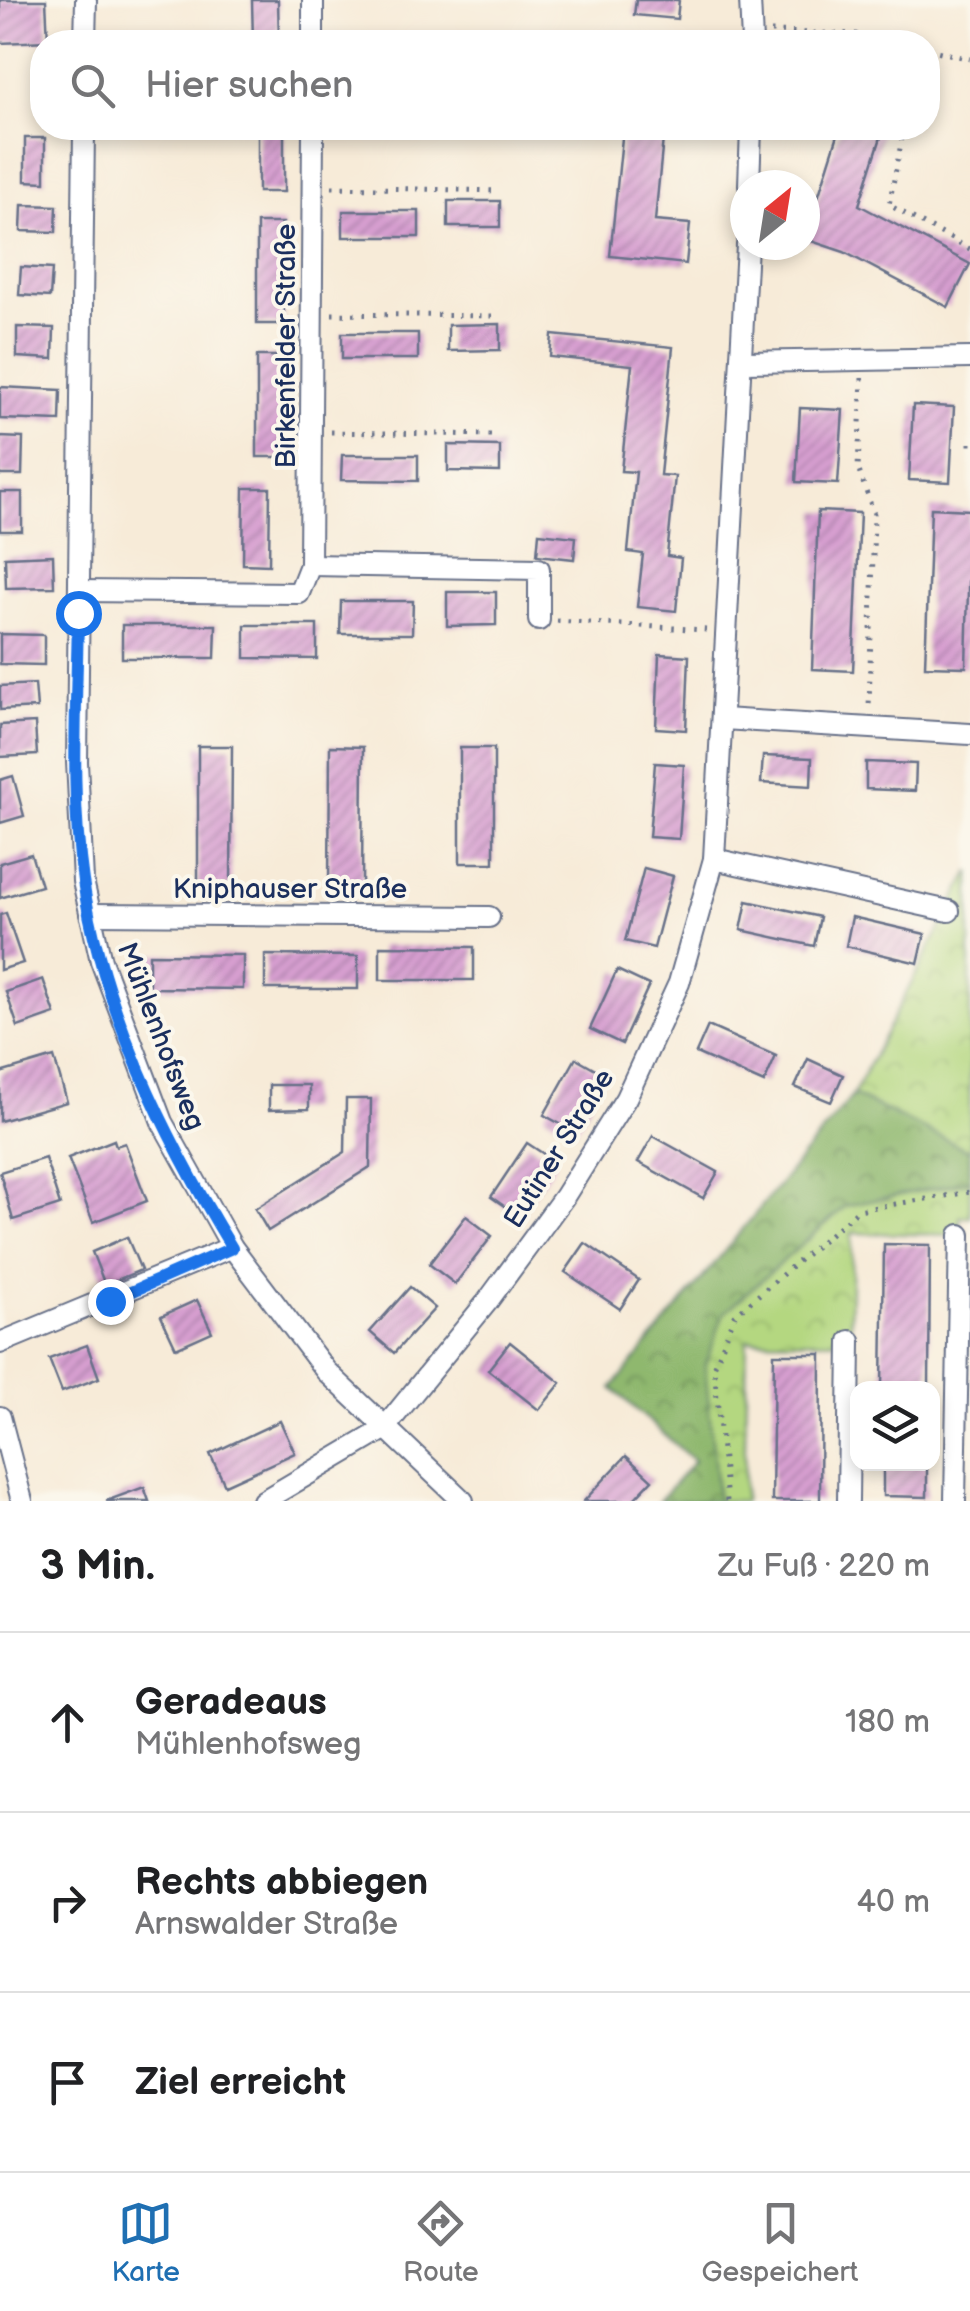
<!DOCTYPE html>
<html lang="de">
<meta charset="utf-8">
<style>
body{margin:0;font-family:"Balsamiq Sans",sans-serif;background:#f6f6f6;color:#202124}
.controls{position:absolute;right:30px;bottom:30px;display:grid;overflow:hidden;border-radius:20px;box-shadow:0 5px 15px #0003}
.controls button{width:90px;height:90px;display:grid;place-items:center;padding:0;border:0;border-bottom:2px solid #e0e0e0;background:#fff;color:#202124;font:50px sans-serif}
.compass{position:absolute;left:730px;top:170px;width:90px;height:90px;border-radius:50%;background:#fff;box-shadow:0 5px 15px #0003;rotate:30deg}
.stop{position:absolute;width:30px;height:30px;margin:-22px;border:8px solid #1a73e8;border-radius:50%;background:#fff}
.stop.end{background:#1a73e8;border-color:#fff;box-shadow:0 2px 10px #0008}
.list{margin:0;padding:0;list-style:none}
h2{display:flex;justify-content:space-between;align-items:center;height:130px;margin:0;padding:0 40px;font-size:42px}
h2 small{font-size:32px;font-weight:400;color:#757577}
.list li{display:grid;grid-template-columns:65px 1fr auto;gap:30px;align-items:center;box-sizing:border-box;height:180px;padding:0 40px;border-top:2px solid #e0e0e0}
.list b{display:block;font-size:38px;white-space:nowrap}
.list p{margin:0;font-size:32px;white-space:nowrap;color:#757577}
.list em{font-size:32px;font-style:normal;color:#757577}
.icon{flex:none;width:55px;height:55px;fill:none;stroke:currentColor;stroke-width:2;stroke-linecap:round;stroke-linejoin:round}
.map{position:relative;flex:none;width:970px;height:1501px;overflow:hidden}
.search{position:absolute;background:#fff;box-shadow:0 5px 15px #0003;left:30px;right:30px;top:30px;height:110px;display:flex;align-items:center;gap:25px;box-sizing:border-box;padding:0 35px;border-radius:40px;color:#757577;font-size:38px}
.sheet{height:670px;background:#fff}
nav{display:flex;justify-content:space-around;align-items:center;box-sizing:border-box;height:140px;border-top:2px solid #e0e0e0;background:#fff;font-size:28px;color:#757577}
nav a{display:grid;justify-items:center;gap:5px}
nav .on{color:#1f6fb2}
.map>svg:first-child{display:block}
</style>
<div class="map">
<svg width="970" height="1501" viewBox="0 0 970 1501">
<defs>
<pattern id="forest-crowns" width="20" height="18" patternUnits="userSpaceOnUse" patternTransform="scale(2.5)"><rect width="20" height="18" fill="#8fb86e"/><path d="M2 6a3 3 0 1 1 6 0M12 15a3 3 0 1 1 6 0" fill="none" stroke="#74965e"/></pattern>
<pattern id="park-crowns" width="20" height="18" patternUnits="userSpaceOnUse" patternTransform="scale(2.5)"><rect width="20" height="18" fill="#b4d780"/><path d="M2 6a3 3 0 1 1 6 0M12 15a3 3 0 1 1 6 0" fill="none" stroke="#9ab971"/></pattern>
<pattern id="building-hatch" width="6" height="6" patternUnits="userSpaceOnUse" patternTransform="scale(2.5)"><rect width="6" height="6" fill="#d79fd0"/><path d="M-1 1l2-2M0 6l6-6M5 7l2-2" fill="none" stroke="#ae82ac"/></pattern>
</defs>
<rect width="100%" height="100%" fill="#fbf7ec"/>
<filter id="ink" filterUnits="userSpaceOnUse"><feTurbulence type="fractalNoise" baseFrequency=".01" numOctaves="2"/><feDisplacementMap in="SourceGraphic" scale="20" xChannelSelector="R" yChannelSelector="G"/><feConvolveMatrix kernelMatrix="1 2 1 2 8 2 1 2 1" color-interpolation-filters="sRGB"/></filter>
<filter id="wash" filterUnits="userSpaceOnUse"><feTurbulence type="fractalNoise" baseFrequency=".0048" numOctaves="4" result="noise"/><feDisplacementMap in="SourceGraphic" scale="40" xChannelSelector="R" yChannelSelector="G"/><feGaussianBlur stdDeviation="2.25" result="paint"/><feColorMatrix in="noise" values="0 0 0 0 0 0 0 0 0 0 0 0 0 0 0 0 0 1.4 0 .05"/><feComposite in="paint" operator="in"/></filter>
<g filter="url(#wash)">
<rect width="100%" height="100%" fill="#f7ebd8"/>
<path fill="url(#forest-crowns)" stroke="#557466" stroke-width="2.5" d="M853,1095L970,1151V1181L846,1206L724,1313L718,1501H659L694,1461L612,1388Z"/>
<g fill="url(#park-crowns)" stroke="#68836f" stroke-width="2.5">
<path d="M970,871V1151L853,1095Z"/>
<path d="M970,1181V1217H960V1235L852,1233L850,1341L747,1340L744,1501H718L705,1365L724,1313L846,1206Z"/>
</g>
<g id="blocks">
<g fill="url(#building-hatch)">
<path d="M0,0H46L48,41L0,43Z"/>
<path d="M252,0H278L279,42H253Z"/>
<path d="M636,0H679L677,19L634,15Z"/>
<rect x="258" y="128" width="26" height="64"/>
<path d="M623,128H664L655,221L690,224L686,264L610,256Z"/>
<path d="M840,128H884L859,205L970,264L948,307L844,252L805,239Z"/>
<path d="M25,138H45V182L25,181Z"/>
<rect x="448" y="201" width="52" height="26"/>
<path d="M22,205L57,206L56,232L21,231Z"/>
<rect x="343" y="211" width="76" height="26"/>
<path d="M257,223H283L284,324H257Z"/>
<path d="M21,267L52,269L50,297L19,295Z"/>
<path d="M500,324V350L448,351V325Z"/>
<path d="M17,327L54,328L53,359L17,357Z"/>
<rect x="342" y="333" width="76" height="26"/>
<path d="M552,335L673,347L660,475L675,476L667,556L681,558L676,611L637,607L643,554L628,552L636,472L621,471L632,365L550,357Z"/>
<rect x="257" y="356" width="26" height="101"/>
<path d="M0,387L61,390L60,421L0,419Z"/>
<path d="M913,405L954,407L950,482L909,480Z"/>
<path d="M800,408L843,410L838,484L796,482Z"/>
<path d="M0,437L23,438L22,475H0Z"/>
<path d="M448,445L500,446V472L448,471Z"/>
<path d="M342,455H418V481L341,480Z"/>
<path d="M244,488H270L269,565L243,564Z"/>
<rect x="0" y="492" width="22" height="39"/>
<path d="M931,508L970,510L966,667L925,666Z"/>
<path d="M818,511L860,513L853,671L812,669Z"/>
<path d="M539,533L576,537L574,559L537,555Z"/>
<path d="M53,555L54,587L6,588L5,557Z"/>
<path d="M447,592H496V625L447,626Z"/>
<path d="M341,601H413L412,634H340Z"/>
<path d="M122,625H216L215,658H122Z"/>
<path d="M245,625H317V659L245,658Z"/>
<path d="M0,634L44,635V665L0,664Z"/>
<path d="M659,654L689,656L686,730L656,728Z"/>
<path d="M35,684L37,708L0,710V686Z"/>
<path d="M35,723L37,755L0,757V725Z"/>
<path d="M198,746H232L231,886H198Z"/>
<path d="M330,746L363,747L362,887L329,886Z"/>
<rect x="460" y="748" width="34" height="115"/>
<path d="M763,756L812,758L811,786L761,783Z"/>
<path d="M866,762L916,764L915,791L866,789Z"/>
<path d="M655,763L684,765L679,839L649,837Z"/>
<path d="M13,776L24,816L0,823V780Z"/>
<path d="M31,854L41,886L0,898V863Z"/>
<path d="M644,868L673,876L654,948L625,941Z"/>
<path d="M747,901L820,917L814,946L741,930Z"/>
<path d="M6,913L23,963L0,970V915Z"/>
<path d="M852,917L925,934L918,963L846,946Z"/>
<path d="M380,946L474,947V980H380Z"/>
<path d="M149,954L243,955V989L149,988Z"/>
<path d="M265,955L358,956V989H265Z"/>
<path d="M617,970L649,985L622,1044L590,1029Z"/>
<path d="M43,979L55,1014L18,1027L6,992Z"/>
<path d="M708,1026L776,1056L764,1083L696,1053Z"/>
<path d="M54,1057L67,1102L0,1121V1073Z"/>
<path d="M576,1058L606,1075L575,1132L544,1115Z"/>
<path d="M808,1059L843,1075L831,1102L795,1087Z"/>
<path d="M269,1085H309V1109L269,1110Z"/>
<path d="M346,1099H371L370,1167L268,1231L255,1209L345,1152Z"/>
<path d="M653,1136L718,1172L703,1198L638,1162Z"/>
<path d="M114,1140L116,1146L125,1143L147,1201L93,1222L68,1158Z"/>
<path d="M527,1143L556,1162L520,1217L491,1197Z"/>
<path d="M45,1158L60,1205L13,1220L0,1172Z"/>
<path d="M466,1216L492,1236L455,1284L429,1264Z"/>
<path d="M127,1237L141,1270L105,1285L92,1252Z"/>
<path d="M585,1243L639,1280L620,1309L565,1272Z"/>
<path d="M884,1244L930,1245L929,1388H882Z"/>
<path d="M410,1287L435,1308L394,1353L370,1332Z"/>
<path d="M197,1300L212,1332L176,1348L161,1316Z"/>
<path d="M510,1342L561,1383L539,1410L488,1370Z"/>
<path d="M87,1345L99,1378L62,1392L49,1359Z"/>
<path d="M774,1354H821L820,1501H772Z"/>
<path d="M280,1421L295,1453L225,1485L210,1454Z"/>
<path d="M626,1456L652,1480L632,1501H584Z"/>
<path d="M883,1464H927V1497L883,1496Z"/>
<path d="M144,1487L149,1501H106Z"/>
</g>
</g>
</g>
<g filter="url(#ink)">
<use href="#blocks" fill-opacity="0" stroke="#687189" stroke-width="2.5"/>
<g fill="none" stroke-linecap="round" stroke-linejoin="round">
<defs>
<g id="minor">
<path d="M750,0L752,42"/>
<path d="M85,42L86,0"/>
<path d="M313,42V0"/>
<path d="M84,128L77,762L83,881L101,961L162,1122L232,1247L326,1371L463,1501"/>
<path d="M749,185L751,128"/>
<path d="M744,362L970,358"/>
<path d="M310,565L539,569V620"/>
<path d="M79,591L299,593L310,565L313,128"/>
<path d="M723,719L970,734"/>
<path d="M714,859L949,911"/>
<path d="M90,914L489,917"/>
<path d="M0,1343L232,1247"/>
<path d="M0,1417L22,1501"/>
<path d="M263,1501L383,1430L487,1302L564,1197L626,1098L679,983L714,859L747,245"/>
<path d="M848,1501L850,1341"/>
<path d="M955,1501L960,1235"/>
</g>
</defs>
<use href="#minor" stroke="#687189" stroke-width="24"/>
<g stroke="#687189" stroke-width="5" stroke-dasharray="2.5 8" stroke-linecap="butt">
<path d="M771,32L855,34L882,42"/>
<path d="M928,49L970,59"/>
<path d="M904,128L889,205L970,249"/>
<path d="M332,187L499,191"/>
<path d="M332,314L499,316"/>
<path d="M862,378L858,468L874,514L869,709"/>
<path d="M331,432L493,435"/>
<path d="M970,443V448"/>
<path d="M557,621L706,630"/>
<path d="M727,1501L714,1367L735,1315L858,1210L970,1192"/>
</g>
<use href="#minor" stroke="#fff" stroke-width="20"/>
</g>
</g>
<g fill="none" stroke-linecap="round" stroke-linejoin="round" filter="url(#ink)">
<path stroke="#1a73e8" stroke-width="12" d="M78,613C77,702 70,793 83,881C103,1011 164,1136 232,1248L110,1301"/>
</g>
<g text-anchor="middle" stroke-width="8" stroke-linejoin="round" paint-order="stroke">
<g font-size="28" fill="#1b2f5e" stroke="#fbf7ec">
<text transform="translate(285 346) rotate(-90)" y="10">Birkenfelder Straße</text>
<text x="290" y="898">Kniphauser Straße</text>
<text transform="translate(162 1036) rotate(69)" y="10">Mühlenhofsweg</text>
<text transform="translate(558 1148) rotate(-58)" y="10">Eutiner Straße</text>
</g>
</g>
</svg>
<div class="controls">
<button><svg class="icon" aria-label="layers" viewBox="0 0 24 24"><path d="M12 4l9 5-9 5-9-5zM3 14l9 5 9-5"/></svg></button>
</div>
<svg class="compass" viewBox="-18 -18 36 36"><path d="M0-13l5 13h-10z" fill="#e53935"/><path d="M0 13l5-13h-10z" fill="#757577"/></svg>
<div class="stop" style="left:78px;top:613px"></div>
<div class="stop end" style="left:110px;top:1301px"></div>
<div class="search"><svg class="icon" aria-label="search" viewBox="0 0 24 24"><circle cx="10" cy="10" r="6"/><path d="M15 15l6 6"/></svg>Hier suchen</div>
</div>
<section class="sheet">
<h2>3 Min.<small>Zu Fuß · 220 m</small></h2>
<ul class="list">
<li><svg class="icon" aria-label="ahead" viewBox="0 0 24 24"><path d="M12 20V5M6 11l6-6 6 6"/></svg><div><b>Geradeaus</b><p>Mühlenhofsweg</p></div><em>180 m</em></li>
<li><svg class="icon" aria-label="right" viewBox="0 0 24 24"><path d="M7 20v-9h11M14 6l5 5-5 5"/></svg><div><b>Rechts abbiegen</b><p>Arnswalder Straße</p></div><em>40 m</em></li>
<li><svg class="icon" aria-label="arrive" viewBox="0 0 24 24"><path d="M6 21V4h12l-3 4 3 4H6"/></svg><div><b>Ziel erreicht</b></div></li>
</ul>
</section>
<nav>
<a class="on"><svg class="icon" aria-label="map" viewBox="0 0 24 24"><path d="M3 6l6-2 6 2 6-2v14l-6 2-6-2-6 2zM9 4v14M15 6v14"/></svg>Karte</a>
<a><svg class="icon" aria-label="directions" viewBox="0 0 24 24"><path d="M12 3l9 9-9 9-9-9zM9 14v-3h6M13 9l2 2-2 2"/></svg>Route</a>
<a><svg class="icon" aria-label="saved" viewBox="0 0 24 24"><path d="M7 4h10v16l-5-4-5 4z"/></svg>Gespeichert</a>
</nav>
